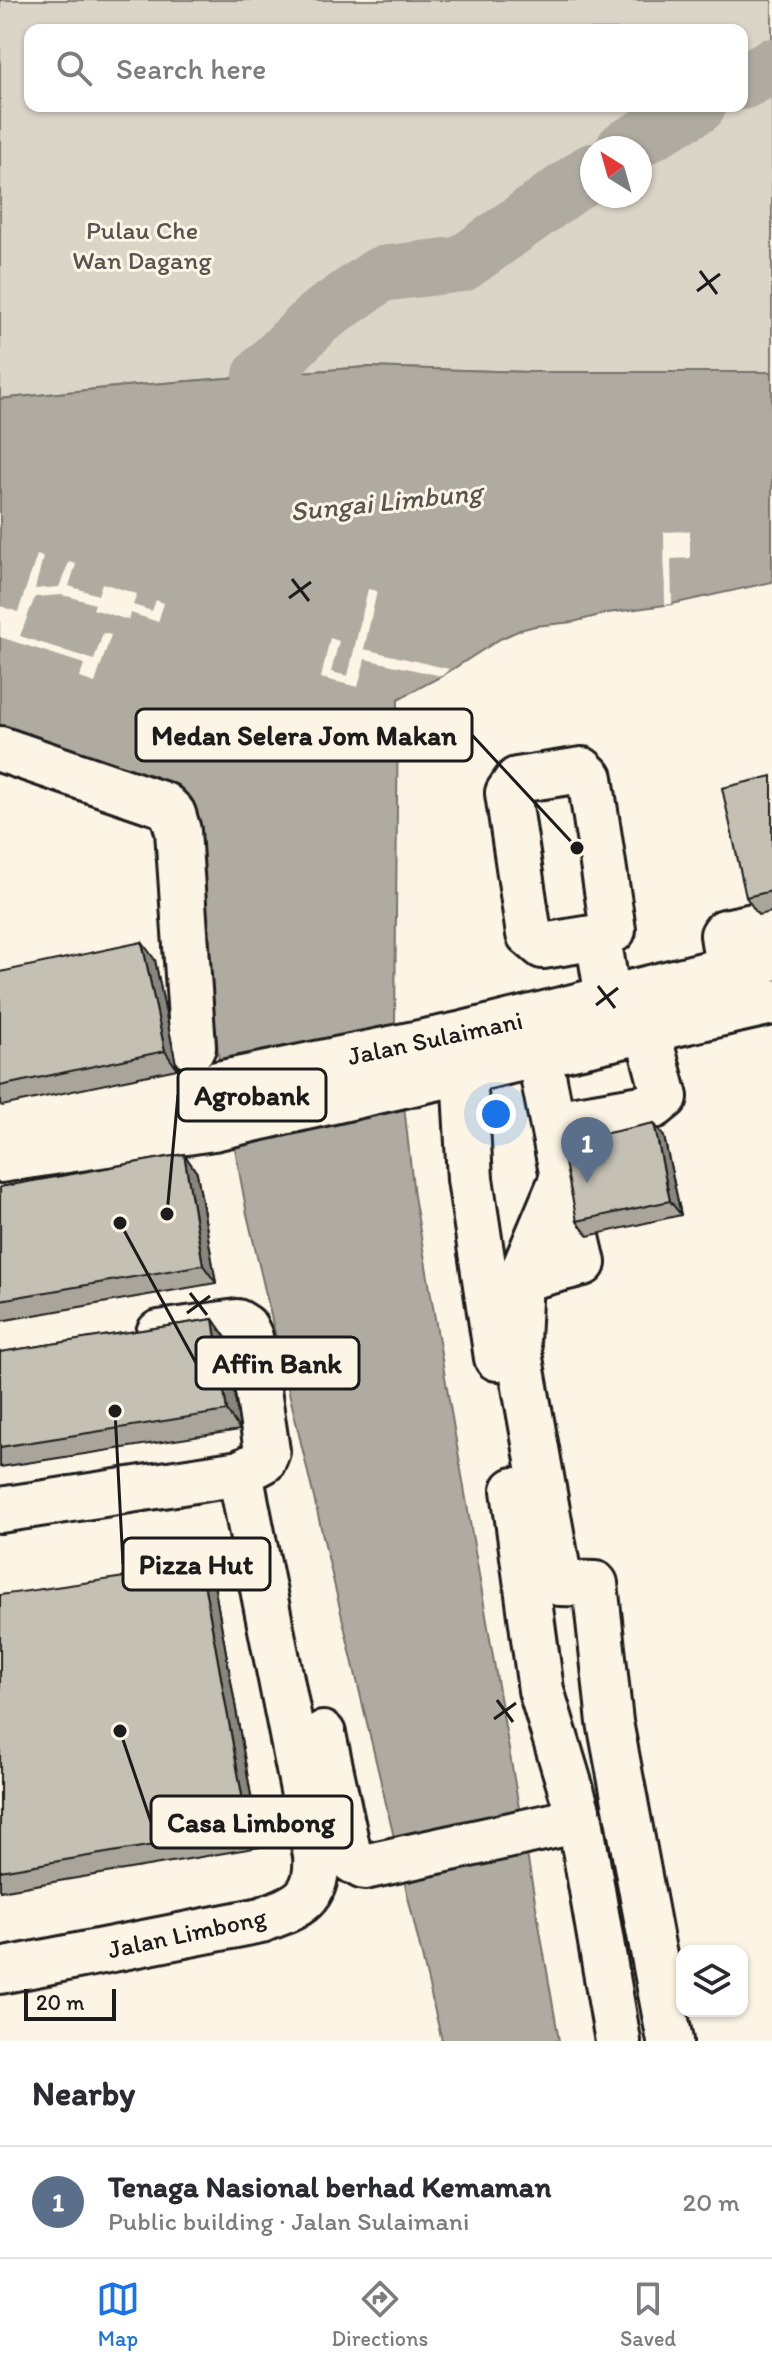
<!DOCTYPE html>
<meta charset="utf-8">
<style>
body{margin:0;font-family:Itim,sans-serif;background:#f7f7f7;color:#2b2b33}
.controls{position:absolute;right:24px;bottom:24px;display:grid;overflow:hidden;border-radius:16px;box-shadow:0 2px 6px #0004}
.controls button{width:72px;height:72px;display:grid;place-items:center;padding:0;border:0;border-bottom:2px solid #e1e1e2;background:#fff;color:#2b2b33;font:40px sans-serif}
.compass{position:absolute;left:580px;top:136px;width:72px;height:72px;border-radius:50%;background:#fff;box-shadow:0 2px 6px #0004;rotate:323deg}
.scale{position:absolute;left:24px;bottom:20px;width:92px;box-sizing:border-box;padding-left:8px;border:4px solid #1c1c1c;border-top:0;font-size:22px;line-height:28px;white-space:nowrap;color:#1c1c1c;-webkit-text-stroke:6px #fcf5e5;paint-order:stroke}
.you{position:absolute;left:496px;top:1114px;width:28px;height:28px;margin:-20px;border:6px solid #fff;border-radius:50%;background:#1a73e8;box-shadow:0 0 0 12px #1a73e833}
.badge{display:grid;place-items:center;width:52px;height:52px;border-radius:50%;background:#1a73e8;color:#fff;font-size:26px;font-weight:700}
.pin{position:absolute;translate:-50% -66px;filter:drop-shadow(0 2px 4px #0008)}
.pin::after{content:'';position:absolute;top:42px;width:28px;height:24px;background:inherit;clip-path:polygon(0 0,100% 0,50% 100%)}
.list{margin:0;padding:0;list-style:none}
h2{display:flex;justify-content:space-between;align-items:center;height:104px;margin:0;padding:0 32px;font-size:34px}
h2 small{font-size:26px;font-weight:400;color:#7c7c81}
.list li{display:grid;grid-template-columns:52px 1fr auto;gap:24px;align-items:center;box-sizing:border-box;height:112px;padding:0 32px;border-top:2px solid #e1e1e2}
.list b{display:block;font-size:30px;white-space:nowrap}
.list p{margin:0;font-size:26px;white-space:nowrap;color:#7c7c81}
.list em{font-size:26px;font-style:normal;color:#7c7c81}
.icon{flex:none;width:44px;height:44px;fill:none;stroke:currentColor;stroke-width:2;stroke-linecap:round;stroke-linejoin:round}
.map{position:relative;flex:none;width:772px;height:2041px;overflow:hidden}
.search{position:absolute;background:#fff;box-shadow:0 2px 6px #0004;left:24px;right:24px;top:24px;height:88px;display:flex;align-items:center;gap:20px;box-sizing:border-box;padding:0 28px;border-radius:16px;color:#7c7c81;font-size:30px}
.sheet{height:216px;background:#fff}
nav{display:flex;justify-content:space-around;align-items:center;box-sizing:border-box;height:112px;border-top:2px solid #e1e1e2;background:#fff;font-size:22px;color:#7c7c81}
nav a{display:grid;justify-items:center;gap:4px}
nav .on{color:#1a73e8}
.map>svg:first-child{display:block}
</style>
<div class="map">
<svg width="772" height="2041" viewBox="0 0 772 2041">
<rect width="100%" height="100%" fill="#fcf5e5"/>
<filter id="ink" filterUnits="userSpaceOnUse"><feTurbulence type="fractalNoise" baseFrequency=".0125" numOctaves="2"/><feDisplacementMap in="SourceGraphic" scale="16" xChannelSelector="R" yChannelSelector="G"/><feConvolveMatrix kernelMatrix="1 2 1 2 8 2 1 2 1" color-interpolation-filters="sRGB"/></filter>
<g filter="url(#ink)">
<path fill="#dbd5c8" stroke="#7c7872" stroke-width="2" fill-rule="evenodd" d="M0,0H772V372H528L366,367L126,386L0,399ZM30,30H742V106H30ZM592,148H640V196H592Z"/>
<path fill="#b0aba1" stroke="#75726c" stroke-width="2" d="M366,367L528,372H772V582L672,604L608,613L573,622L535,626L520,630L500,639L442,676L398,699L395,1024L414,1196L559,2041H442L247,1214L219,1061L191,797L168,795L0,734V399L126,386Z"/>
<g fill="#fcf5e5">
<path d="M690,531V558L671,559L672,604L665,605L664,532Z"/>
<path d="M37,555L43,557L35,589L59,587L69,562L76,564L69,586L98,595L102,583L137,594L133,605L152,611L156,600L164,603L158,622L131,613L128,620L93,609L95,604L71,597L61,595L35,597L20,636L94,660L103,633L111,635L95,683L80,678L84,664L0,637V606L18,612Z"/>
<path d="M368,589L377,591L364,649L449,669L442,676L365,659L358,687L321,678L330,638L339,641L331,672L348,676Z"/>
</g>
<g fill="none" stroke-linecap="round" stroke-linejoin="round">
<g stroke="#b0aba1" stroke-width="56">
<path d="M742,82L772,66"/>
<path d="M624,148L698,106"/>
<path d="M261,375L318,318L381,274L462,264L592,171"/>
</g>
<defs>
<g id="minor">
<path d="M0,749L164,805L173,814L178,831L193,1047"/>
<path d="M598,937L613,930L590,778L582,770L517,780L508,793L529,934L543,946L598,937L608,998"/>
<path d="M728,968L723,935L725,932L772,922"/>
<path d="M539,1055L563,1177L520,1279L517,1342L560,1583L595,1584L610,1722L670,2041"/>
<path d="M464,1072L470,1179L497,1358"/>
<path d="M553,1123L654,1106L665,1097L647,1030"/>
<path d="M520,1279L583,1263L563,1177"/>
<path d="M514,1490L541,1690L580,1820L618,2041"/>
<path d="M0,1510L240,1473L263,1461L267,1451L250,1337L245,1327L237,1322L159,1333"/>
<path d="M323,1734L348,1851L353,1861L364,1867L580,1820"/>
<path d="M0,1971L261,1920C299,1906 319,1899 316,1855L240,1473"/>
</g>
<g id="major">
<path d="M0,1121L188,1090L459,1035L772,958"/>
<path d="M0,1160L213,1128L772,1002"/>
</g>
</defs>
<use href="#minor" stroke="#1c1c1c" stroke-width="50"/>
<use href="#major" stroke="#1c1c1c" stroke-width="50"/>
<use href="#minor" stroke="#fcf5e5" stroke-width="44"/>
<use href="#major" stroke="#fcf5e5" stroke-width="44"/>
</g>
<g fill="#a9a59a" stroke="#1c1c1c" stroke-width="2">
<path d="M772,776V912L758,915L746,897Z"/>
<path d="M155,960L177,1069L2,1106L0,1104V972Z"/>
<path d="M664,1137L681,1215L588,1236L577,1221Z"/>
<path d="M184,1154L197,1173L216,1283L0,1321V1187Z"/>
<path d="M213,1319L226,1338L240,1430L0,1467V1352Z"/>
<path d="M214,1584L260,1847L0,1891V1595Z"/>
</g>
<g fill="#89867d" stroke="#1c1c1c" stroke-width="2">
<path d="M142,942L155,960L177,1069L165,1051Z"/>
<path d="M654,1123L664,1137L681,1215L670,1201Z"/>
<path d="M184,1154L197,1173L216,1283L203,1265Z"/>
<path d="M213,1319L226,1338L240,1430L227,1411Z"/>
<path d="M201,1566L214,1584L260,1847L248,1829Z"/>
</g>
<g fill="#c4c0b3" stroke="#1c1c1c" stroke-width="2">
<path d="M772,776V891L746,897L722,788Z"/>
<path d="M142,942L165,1051L0,1086V972Z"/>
<path d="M654,1123L670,1201L577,1221L561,1143Z"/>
<path d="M184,1154L203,1265L0,1300V1187Z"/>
<path d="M213,1319L227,1411L0,1447V1352Z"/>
<path d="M201,1566L248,1829L0,1871V1595Z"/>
</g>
</g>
<path fill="none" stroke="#1c1c1c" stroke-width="3" d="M700,271L717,294M697,291L720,274M292,579L309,601M289,598L311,582M598,986L615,1008M596,1005L618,988M190,1293L207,1315M187,1313L210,1296M497,1700L513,1722M494,1719L516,1703"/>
<g text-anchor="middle" stroke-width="6" stroke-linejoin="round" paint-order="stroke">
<g font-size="26" fill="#555450" stroke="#fcf5e5">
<text x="142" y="239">Pulau Che<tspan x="142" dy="30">Wan Dagang</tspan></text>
</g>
<g font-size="26" fill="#1c1c1c" stroke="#fcf5e5">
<text transform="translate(435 1038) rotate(-12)" y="9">Jalan Sulaimani</text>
<text transform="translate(187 1933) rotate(-12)" y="9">Jalan Limbong</text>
</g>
<g font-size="28" font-style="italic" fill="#575551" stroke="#fcf5e5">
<text transform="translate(386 501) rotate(-6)" y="10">Sungai Limbung</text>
</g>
</g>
<path fill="none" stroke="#1c1c1c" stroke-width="3" d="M577 848L472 735M167 1214L178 1095M120 1223L196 1363M115 1411L123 1564M120 1731L151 1822"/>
<g fill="#1c1c1c" stroke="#fcf5e5" stroke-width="3">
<circle cx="577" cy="848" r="8"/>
<circle cx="167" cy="1214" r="8"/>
<circle cx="120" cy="1223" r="8"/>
<circle cx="115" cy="1411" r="8"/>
<circle cx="120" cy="1731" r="8"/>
</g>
<g fill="#fcf5e5" stroke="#1c1c1c" stroke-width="3">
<rect x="136" y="709" width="336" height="52" rx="8"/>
<rect x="178" y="1069" width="148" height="52" rx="8"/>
<rect x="196" y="1337" width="163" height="52" rx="8"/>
<rect x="123" y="1538" width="147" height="52" rx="8"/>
<rect x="151" y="1796" width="201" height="52" rx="8"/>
</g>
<g font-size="28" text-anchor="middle" font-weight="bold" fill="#1c1c1c">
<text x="304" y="745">Medan Selera Jom Makan</text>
<text x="252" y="1105">Agrobank</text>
<text x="277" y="1373">Affin Bank</text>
<text x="196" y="1574">Pizza Hut</text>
<text x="251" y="1832">Casa Limbong</text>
</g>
</svg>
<div class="controls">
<button><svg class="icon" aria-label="layers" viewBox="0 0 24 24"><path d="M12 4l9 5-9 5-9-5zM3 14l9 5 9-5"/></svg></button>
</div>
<svg class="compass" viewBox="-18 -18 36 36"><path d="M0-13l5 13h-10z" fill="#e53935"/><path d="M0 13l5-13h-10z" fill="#7c7c81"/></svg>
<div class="scale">20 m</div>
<div class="you"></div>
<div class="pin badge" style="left:587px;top:1183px;background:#5c6f8a">1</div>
<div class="search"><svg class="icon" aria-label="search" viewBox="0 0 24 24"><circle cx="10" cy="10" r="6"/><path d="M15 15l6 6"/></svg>Search here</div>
</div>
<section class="sheet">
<h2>Nearby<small></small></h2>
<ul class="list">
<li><span class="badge" style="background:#5c6f8a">1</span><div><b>Tenaga Nasional berhad Kemaman</b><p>Public building · Jalan Sulaimani</p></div><em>20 m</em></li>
</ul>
</section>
<nav>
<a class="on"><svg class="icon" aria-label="map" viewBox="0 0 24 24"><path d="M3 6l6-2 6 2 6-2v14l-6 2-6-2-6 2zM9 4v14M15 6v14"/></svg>Map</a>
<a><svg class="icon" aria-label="directions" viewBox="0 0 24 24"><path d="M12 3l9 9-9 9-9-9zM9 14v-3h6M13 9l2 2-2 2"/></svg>Directions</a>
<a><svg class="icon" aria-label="saved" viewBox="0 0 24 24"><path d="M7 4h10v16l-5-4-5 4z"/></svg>Saved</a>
</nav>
